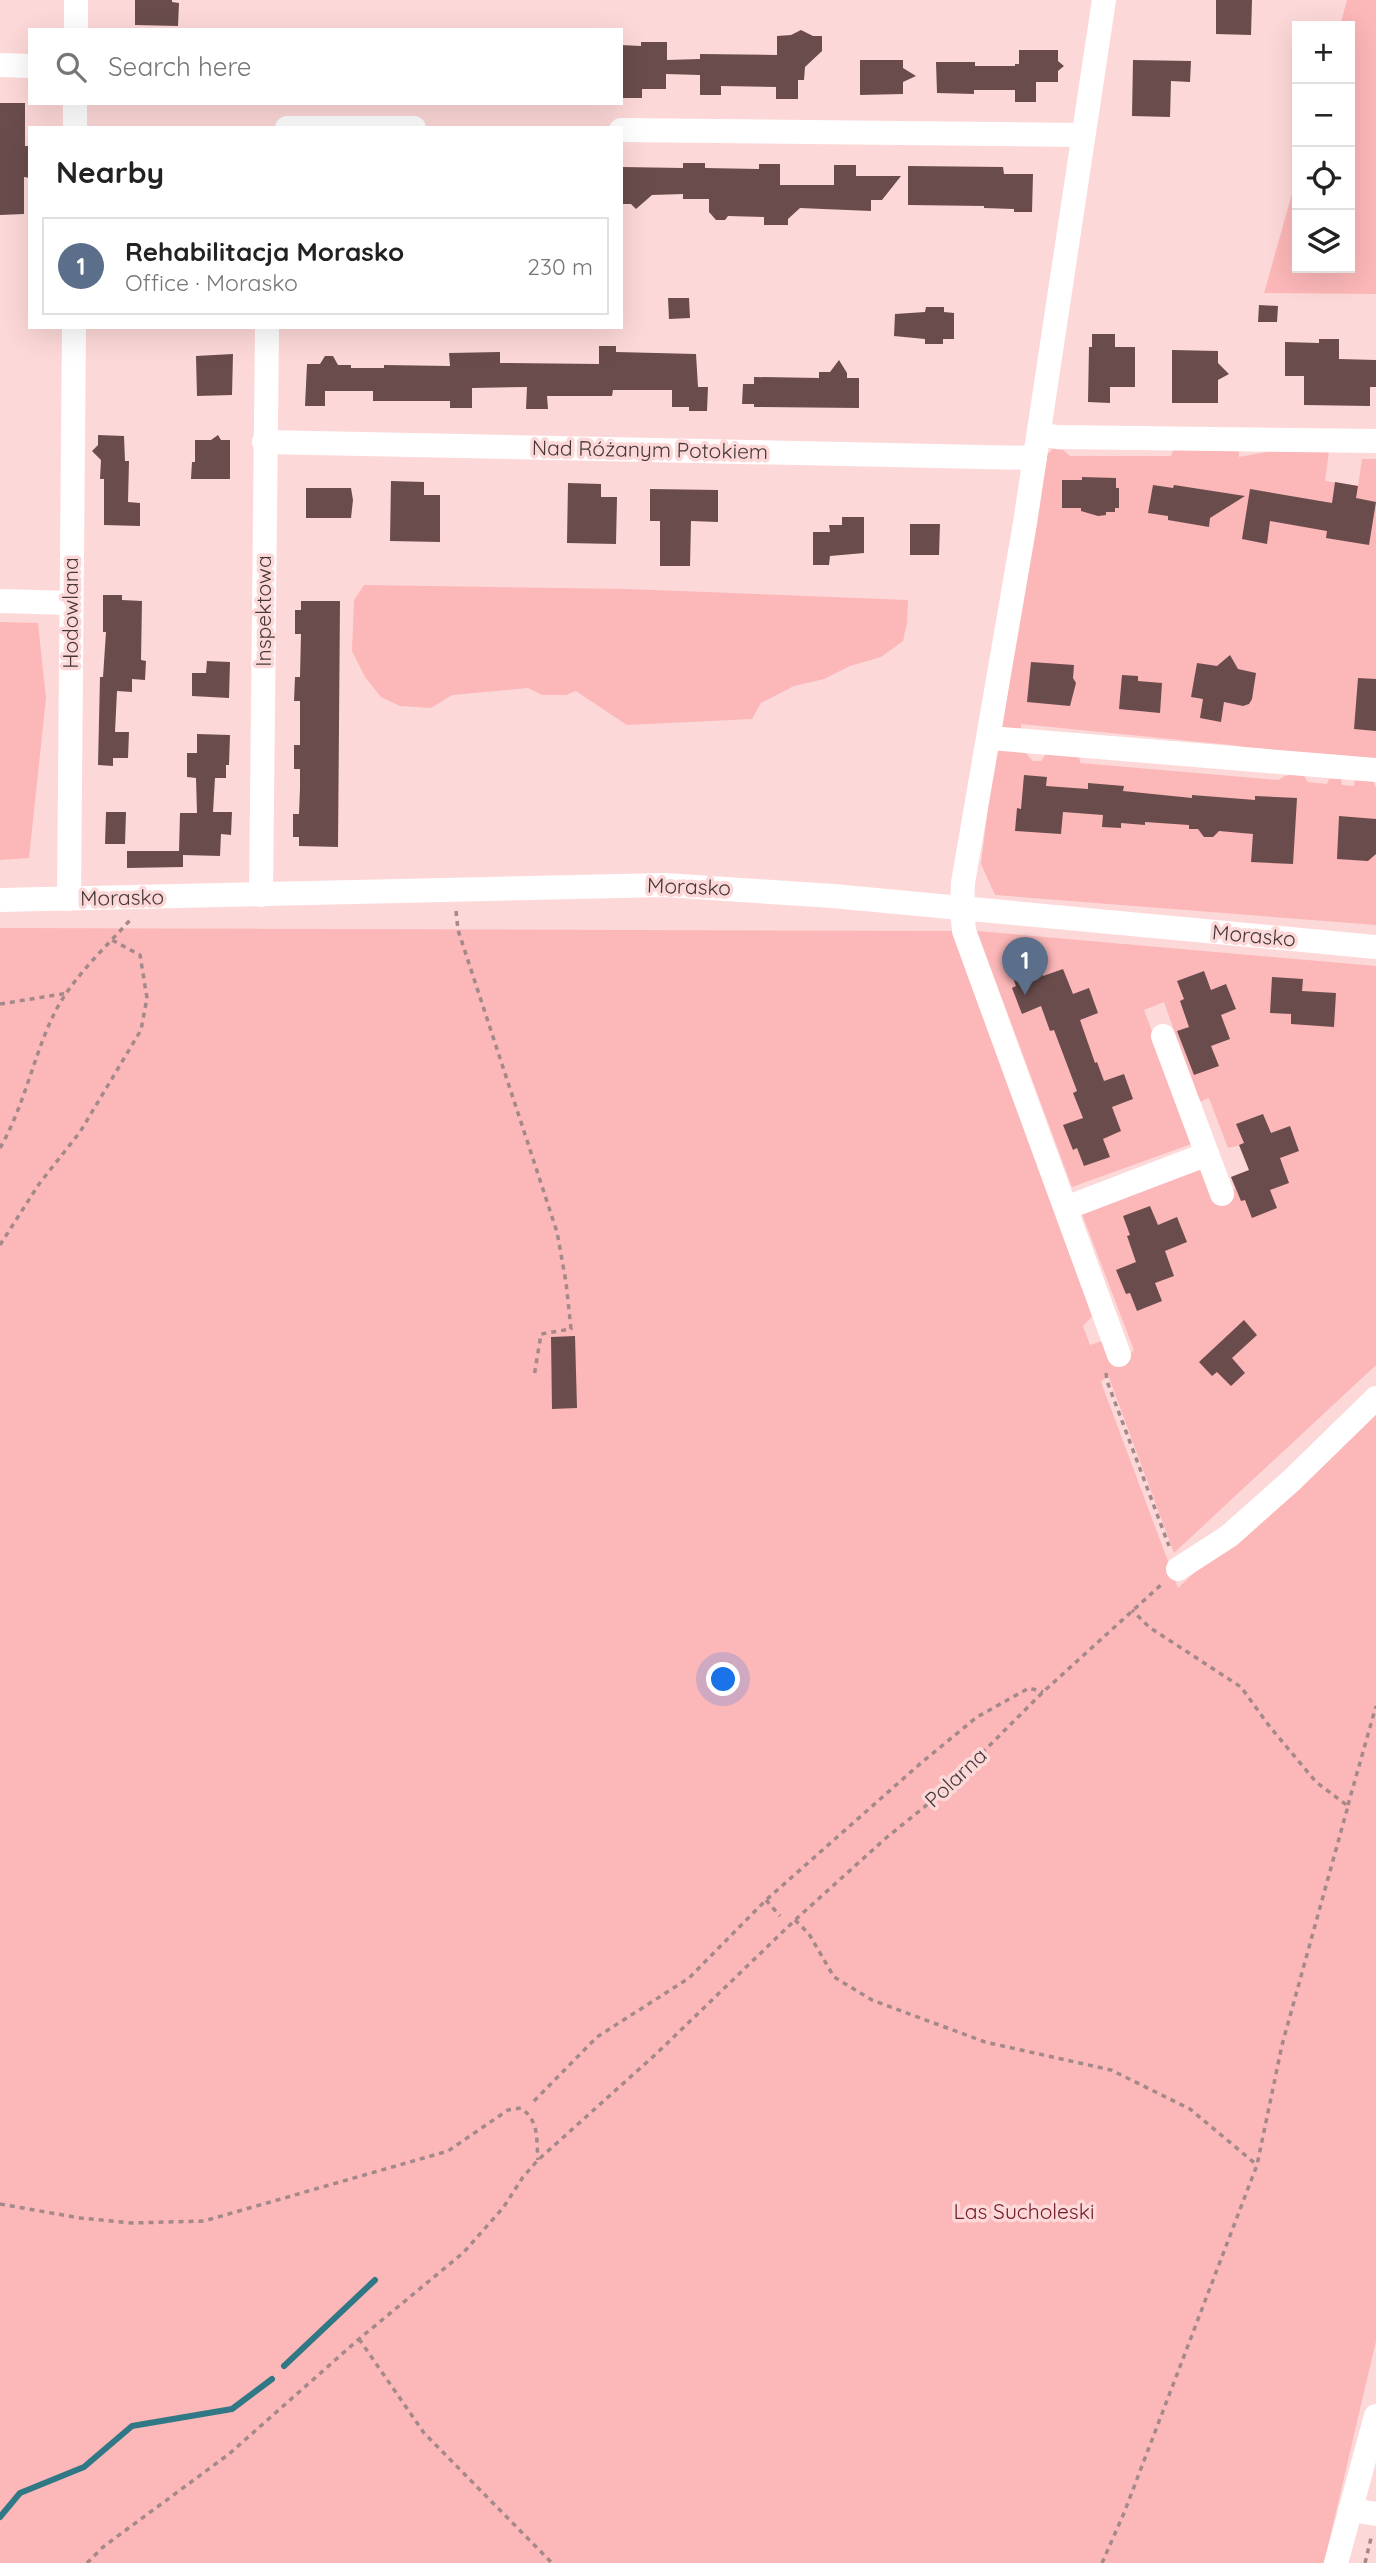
<!DOCTYPE html>
<meta charset="utf-8">
<style>
body{margin:0;font-family:Quicksand,sans-serif;background:#f2f2f2;color:#222}
.controls{position:absolute;right:21px;top:21px;display:grid;overflow:hidden;border-radius:0px;box-shadow:0 7px 28px #0002}
.controls button{width:63px;height:63px;display:grid;place-items:center;padding:0;border:0;border-bottom:2px solid #e0e0e0;background:#fff;color:#222;font:35px sans-serif}
.you{position:absolute;left:724px;top:1680px;width:24px;height:24px;margin:-18px;border:5px solid #fff;border-radius:50%;background:#1a73e8;box-shadow:0 0 0 10px #1a73e833}
.badge{display:grid;place-items:center;width:46px;height:46px;border-radius:50%;background:#b45309;color:#fff;font-size:23px;font-weight:700}
.pin{position:absolute;translate:-50% -58px;filter:drop-shadow(0 2px 4px #0008)}
.pin::after{content:'';position:absolute;top:37px;width:24px;height:21px;background:inherit;clip-path:polygon(0 0,100% 0,50% 100%)}
.list{margin:0;padding:0;list-style:none}
h2{display:flex;justify-content:space-between;align-items:center;height:91px;margin:0;padding:0 28px;font-size:30px}
h2 small{font-size:23px;font-weight:400;color:#767676}
.list li{display:grid;grid-template-columns:46px 1fr auto;gap:21px;align-items:center;box-sizing:border-box;height:98px;margin:0 14px 14px;padding:0 14px;border:2px solid #e0e0e0;border-radius:0px}
.list b{display:block;font-size:26px;white-space:nowrap}
.list p{margin:0;font-size:23px;white-space:nowrap;color:#767676}
.list em{font-size:23px;font-style:normal;color:#767676}
.icon{flex:none;width:38px;height:38px;fill:none;stroke:currentColor;stroke-width:2;stroke-linecap:round;stroke-linejoin:round}
.map{position:relative;flex:none;width:1376px;height:2563px;overflow:hidden}
.search{position:absolute;background:#fff;box-shadow:0 7px 28px #0002;left:28px;top:28px;width:595px;height:77px;display:flex;align-items:center;gap:18px;box-sizing:border-box;padding:0 24px;border-radius:0px;color:#767676;font-size:26px}
.panel{position:absolute;background:#fff;box-shadow:0 7px 28px #0002;left:28px;top:126px;width:595px;height:203px;border-radius:0px}
.map>svg:first-child{display:block}
</style>
<div class="map">
<svg width="1376" height="2563" viewBox="0 0 1376 2563">
<rect width="100%" height="100%" fill="#fdd8d8"/>
<g fill="#fcb7b8">
<path d="M1347,0H1376V294L1264,293L1297,176V268H1350V26H1340Z"/>
<path d="M1053,449L1063,450L1070,456H1171L1173,450H1239V457L1272,451H1329L1325,481L1358,486L1362,459H1376V761L1243,754L1241,746L1021,724V733L1002,729L1046,455Z"/>
<path d="M364,585L627,589L908,600L907,623L903,641L881,657L850,666L824,679L794,686L761,703L752,719L627,725L576,691L566,695H542L528,688L452,695L431,708L400,706L381,697L365,677L352,651L354,600Z"/>
<path d="M0,622L38,623L46,698L29,858L0,860Z"/>
<path d="M999,748L1022,749L1033,761H1041L1047,752L1079,754L1080,763L1279,780C1286,773 1295,775 1304,776L1308,782L1327,784L1329,779H1341L1342,785L1354,786L1355,780L1373,781L1376,788V925L995,895L981,864L995,751Z"/>
<path d="M0,928L954,931L1095,1313L1083,1326L1090,1345L1105,1340L1115,1367L1134,1350L1082,1214L1203,1169L1214,1196L1235,1189L1231,1177L1249,1170L1240,1145L1228,1148L1209,1098L1199,1102L1164,1002L1144,1010L1194,1143L1072,1187L977,931L1376,966V1365L1174,1553L1108,1375L1101,1382L1178,1588L1376,1403V2341L1324,2563H0Z"/>
</g>
<g fill="none" stroke-linecap="round" stroke-linejoin="round">
<g stroke="#307886" stroke-width="6">
<path d="M284,2366L375,2280"/>
<path d="M0,2517L20,2493L84,2467L132,2426L232,2409L272,2379"/>
</g>
</g>
<g fill="#6a4c4c">
<path d="M135,0H172V2L179,3L178,26L135,25Z"/>
<path d="M1216,0H1252L1251,35L1216,34Z"/>
<path d="M801,30L813,36H822V51L805,67L804,80H798V99H776V87L721,86V95H700V75L666,74V89H642V98H621V45L641,46V42H667V60L700,59V54L777,55V36L791,35Z"/>
<path d="M1019,50H1058V61L1064,66L1058,71V82H1036V102H1015V90H974V94L937,93L936,62H975V66H1015V64H1019Z"/>
<path d="M860,60H903V68L916,76L903,82V94L860,95Z"/>
<path d="M1133,60L1191,61L1190,82L1171,81L1170,117L1132,116Z"/>
<path d="M0,103H25V146H30V178L24,177V214L0,215Z"/>
<path d="M683,163H705V168L759,169V164H780V185H834V165H856V176H901L882,200H871V211L800,208L788,219V225H764V217L728,216L725,220H716L709,212V199H683V194L652,195L636,209L631,204H621V167L683,168Z"/>
<path d="M908,166L1003,167L1004,174H1033L1032,212H1014V209L984,208V206L908,205Z"/>
<path d="M668,298H689L690,318L669,319Z"/>
<path d="M1259,305L1278,306L1277,322H1258Z"/>
<path d="M926,307H944V312L954,313V339H943V344H925V339L894,336L895,314L925,312Z"/>
<path d="M1092,334H1115V347H1135V387H1110V403L1088,402L1089,347H1092Z"/>
<path d="M1319,339H1339V359L1376,360V387H1370V406L1304,405V376H1285V342L1319,343Z"/>
<path d="M599,346H616V352L696,354L698,387H708L707,411H689V407H672V390H613L612,396H547L548,409H526L527,387L472,388V408H450V401H373V391H325V406H305L307,364H320L325,356H333L338,365H351V368H384V365L450,366L449,353L500,352V363L599,364Z"/>
<path d="M1172,350L1218,351V363L1229,374L1218,380V403H1172Z"/>
<path d="M233,354L232,395L197,396L196,356Z"/>
<path d="M839,360L847,373V378H859V408L754,407V404H742L743,384H754V377L819,378V372H830Z"/>
<path d="M98,435L124,436L125,461H129L128,502L140,503V526L104,525V479H100L101,460L92,451L98,445Z"/>
<path d="M218,435L221,440H230V479H191L192,462H195V440H211Z"/>
<path d="M1082,477L1116,478V488H1119V508H1115V512H1106V515L1098,516L1081,511V508H1062V480H1082Z"/>
<path d="M391,481L424,482V495H440V542L390,541Z"/>
<path d="M1335,482L1358,486L1356,498L1376,502L1369,545L1326,538L1327,531L1270,521L1267,544L1242,539L1250,489L1332,503Z"/>
<path d="M568,483L601,484V497H617L616,544L567,543Z"/>
<path d="M1153,485L1173,488L1174,485L1245,496L1210,518L1209,527L1168,520V516L1148,513Z"/>
<path d="M306,488H351L353,500L351,518H306Z"/>
<path d="M650,489L718,490V522L691,521L690,566H660V521H650Z"/>
<path d="M842,517H864V553L830,556L829,565H813V532H830L829,525H842Z"/>
<path d="M910,524H940L939,555H910Z"/>
<path d="M103,595H122V600L142,601L141,660L146,661L145,680L132,679V692L117,691L115,732H129L128,758H113V766L98,765L100,677H103L106,632H103Z"/>
<path d="M301,601H340L338,847L299,846V837H293V814H299L300,788V769H294V745H300V701H294L295,677H300L301,634H295V610H301Z"/>
<path d="M1230,655L1238,669L1256,673L1252,699L1249,704L1243,706L1224,702L1221,722L1200,718L1203,699L1191,697L1197,663L1217,666Z"/>
<path d="M207,661L230,662L229,698L192,696V673H206Z"/>
<path d="M1031,662L1074,665L1073,678L1076,683L1070,706L1027,702Z"/>
<path d="M1122,675L1138,676V681L1162,683L1160,713L1119,709Z"/>
<path d="M1358,678L1376,679V731L1354,729Z"/>
<path d="M197,734L230,735L229,765H226V778H215L213,812H232L231,835L221,834L220,856L183,855V867L127,868V851H179L180,813H197L196,778L187,777V753H197Z"/>
<path d="M1024,775L1047,777L1046,786L1088,789V783L1124,786L1123,791L1192,798V795L1255,800V796L1297,798L1293,864L1251,862L1253,834L1219,831L1213,837H1204L1198,829H1189V825L1145,822V825L1121,823V828L1102,827L1103,815L1063,812L1061,834L1015,831L1017,808L1021,809Z"/>
<path d="M106,812H126L125,844H105Z"/>
<path d="M1339,816L1376,819V854L1368,861L1337,859Z"/>
<path d="M1036,957L1043,976L1063,969L1073,994L1089,988L1098,1013L1080,1020L1095,1063L1097,1062L1104,1081L1124,1074L1133,1099L1112,1107L1121,1131L1103,1139L1110,1157L1084,1166L1077,1148L1073,1150L1063,1125L1083,1118L1073,1093L1077,1091L1054,1030L1050,1031L1041,1006L1022,1014L1012,988L1016,986L1009,968Z"/>
<path d="M1204,971L1211,990L1226,984L1236,1009L1221,1015L1230,1039L1211,1046L1219,1066L1194,1075L1177,1031L1189,1027L1180,1001L1184,999L1177,981Z"/>
<path d="M1272,977L1303,979L1302,991L1336,993L1334,1027L1291,1024V1014L1270,1013Z"/>
<path d="M1263,1114L1271,1133L1290,1126L1299,1151L1280,1158L1289,1183L1270,1190L1277,1208L1252,1218L1245,1200L1241,1201L1231,1177L1249,1170L1239,1145L1244,1143L1236,1124Z"/>
<path d="M1150,1206L1158,1225L1177,1217L1187,1242L1165,1251L1174,1276L1155,1283L1162,1301L1137,1311L1130,1293L1126,1294L1116,1270L1136,1262L1127,1236L1130,1235L1123,1216Z"/>
<path d="M1244,1320L1257,1335L1232,1358L1245,1373L1231,1386L1217,1372L1212,1376L1199,1362Z"/>
<path d="M575,1336L577,1408L552,1409L551,1337Z"/>
</g>
<g fill="none" stroke-linecap="round" stroke-linejoin="round">
<g stroke="#a38989" stroke-width="3.5" stroke-dasharray="5 5" stroke-linecap="butt">
<path d="M456,911L458,930L557,1232L566,1282L571,1329L541,1334L534,1377"/>
<path d="M0,1004L68,993"/>
<path d="M0,1148C25,1105 33,1056 55,1012C73,977 105,948 131,919"/>
<path d="M0,1245L39,1184L80,1132L141,1030L147,998L140,955L112,940"/>
<path d="M1106,1373L1107,1381L1169,1546"/>
<path d="M1348,1805L1376,1706"/>
<path d="M766,1900L780,1916"/>
<path d="M795,1920L809,1934L834,1977L872,2000L985,2042L1111,2070L1190,2109L1257,2165"/>
<path d="M534,2101L597,2037L689,1978L766,1900L921,1763L977,1717L1029,1688L1043,1692"/>
<path d="M0,2204L80,2218L131,2223L204,2221L448,2151L508,2110L521,2108C540,2122 536,2139 538,2160"/>
<path d="M359,2339L424,2433L552,2563"/>
<path d="M87,2563L103,2547L229,2454L359,2339L463,2253L503,2208L523,2177L538,2160L656,2054L795,1920L886,1838L944,1791L1043,1692L1162,1584"/>
<path d="M1102,2563L1124,2513L1257,2165L1282,2045L1348,1806L1316,1782L1270,1727L1241,1687L1149,1627L1132,1610"/>
<path d="M1365,2563L1372,2534"/>
</g>
<g stroke="#fff" stroke-width="24">
<path d="M1104,0L1025,523L963,883L962,908L964,931L1119,1355"/>
<path d="M76,30V0"/>
<path d="M0,65L30,66"/>
<path d="M75,128V103"/>
<path d="M287,128H414"/>
<path d="M621,130L1083,135"/>
<path d="M1039,434L1057,437L1376,441"/>
<path d="M264,442L1035,458"/>
<path d="M0,601L71,603"/>
<path d="M990,738L1376,770"/>
<path d="M261,895L267,327"/>
<path d="M69,899L74,327"/>
<path d="M0,900L665,885L833,896L1376,947"/>
<path d="M1163,1036L1222,1194"/>
<path d="M1066,1208L1207,1154"/>
<path d="M1178,1569L1229,1536L1292,1480L1376,1398"/>
<path d="M1350,2510L1376,2514"/>
<path d="M1336,2563L1376,2416"/>
</g>
</g>
<g text-anchor="middle" stroke-width="7" stroke-linejoin="round" paint-order="stroke">
<g font-size="21" fill="#463838" stroke="#fdd8d8">
<text transform="translate(650 450) rotate(1)" y="7">Nad Różanym Potokiem</text>
<text transform="translate(264 611) rotate(-90)" y="7">Inspektowa</text>
<text transform="translate(71 613) rotate(-90)" y="7">Hodowlana</text>
<text transform="translate(689 887) rotate(2)" y="7">Morasko</text>
<text transform="translate(122 898) rotate(-1)" y="7">Morasko</text>
<text transform="translate(1254 936) rotate(5)" y="7">Morasko</text>
<text transform="translate(956 1778) rotate(-43)" y="7">Polarna</text>
</g>
<g font-size="21" fill="#721926" stroke="#fdd8d8">
<text x="1024" y="2219">Las Sucholeski</text>
</g>
</g>
</svg>
<div class="controls">
<button>+</button>
<button>−</button>
<button><svg class="icon" aria-label="locate" viewBox="0 0 24 24"><circle cx="12" cy="12" r="6"/><path d="M12 2v4M12 18v4M2 12h4M18 12h4"/></svg></button>
<button><svg class="icon" aria-label="layers" viewBox="0 0 24 24"><path d="M12 4l9 5-9 5-9-5zM3 14l9 5 9-5"/></svg></button>
</div>
<div class="you"></div>
<div class="pin badge" style="left:1025px;top:995px;background:#5c6f8a">1</div>
<div class="search"><svg class="icon" aria-label="search" viewBox="0 0 24 24"><circle cx="10" cy="10" r="6"/><path d="M15 15l6 6"/></svg>Search here</div>
<section class="panel">
<h2>Nearby<small></small></h2>
<ul class="list">
<li><span class="badge" style="background:#5c6f8a">1</span><div><b>Rehabilitacja Morasko</b><p>Office · Morasko</p></div><em>230 m</em></li>
</ul>
</section>
</div>
